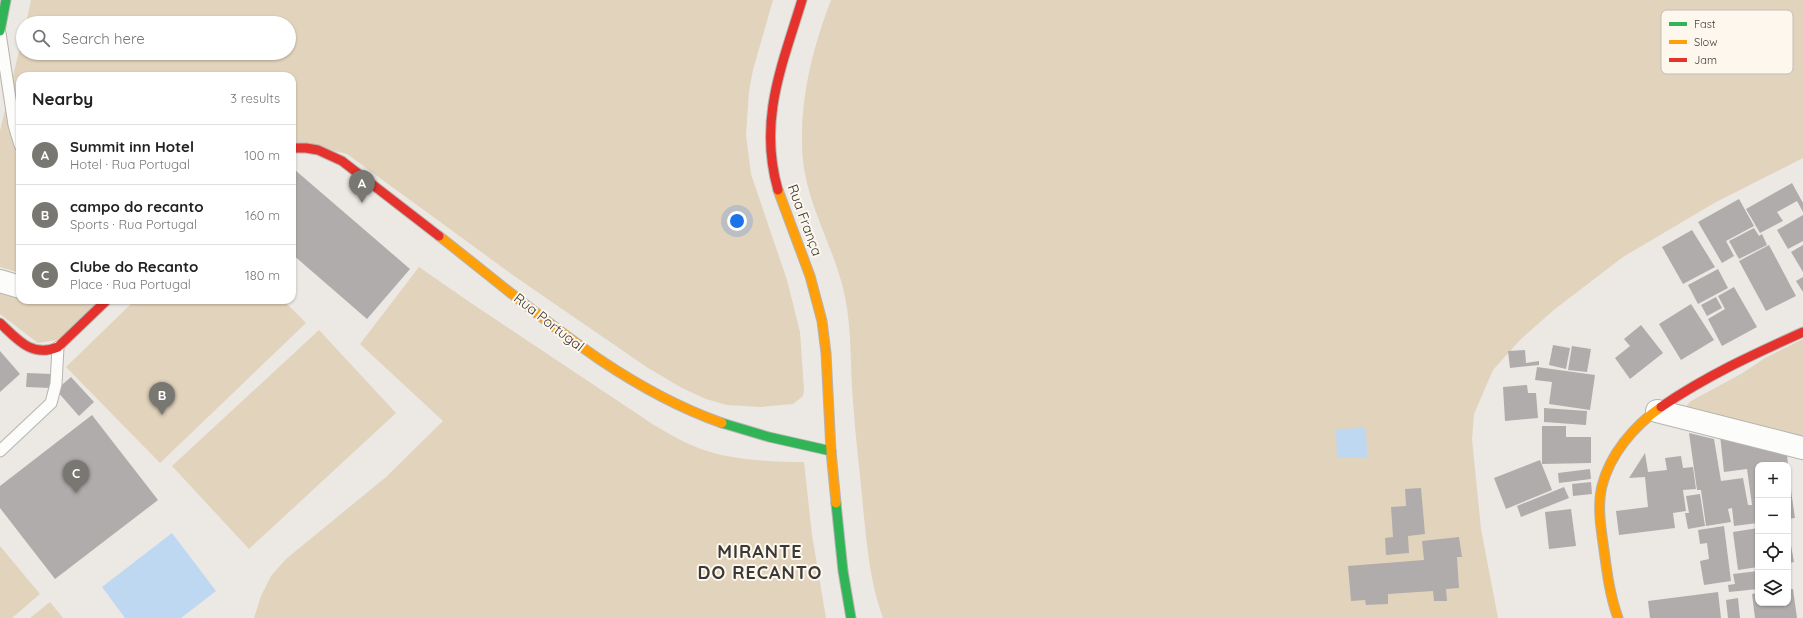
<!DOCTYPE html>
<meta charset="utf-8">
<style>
body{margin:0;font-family:Quicksand,sans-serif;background:#f6f6f6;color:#222}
.controls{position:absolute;right:12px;bottom:12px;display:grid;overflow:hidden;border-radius:8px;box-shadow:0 1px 3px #0004}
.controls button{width:36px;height:36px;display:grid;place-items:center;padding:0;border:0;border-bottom:1px solid #e0e0e0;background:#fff;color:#222;font:20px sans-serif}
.you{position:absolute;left:737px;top:221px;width:14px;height:14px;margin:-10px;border:3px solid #fff;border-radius:50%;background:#1a73e8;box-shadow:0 0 0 6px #1a73e833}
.badge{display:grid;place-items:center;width:26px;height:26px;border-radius:50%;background:#797772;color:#fff;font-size:13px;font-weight:700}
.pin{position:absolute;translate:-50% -33px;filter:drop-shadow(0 1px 2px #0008)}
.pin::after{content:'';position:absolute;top:21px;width:14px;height:12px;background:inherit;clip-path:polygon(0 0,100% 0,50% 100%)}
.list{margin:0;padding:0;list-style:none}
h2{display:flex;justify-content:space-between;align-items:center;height:52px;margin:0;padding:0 16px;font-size:17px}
h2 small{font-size:13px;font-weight:400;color:#767676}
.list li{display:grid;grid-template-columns:26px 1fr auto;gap:12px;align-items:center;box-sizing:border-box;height:60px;padding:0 16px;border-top:1px solid #e0e0e0}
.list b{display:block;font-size:15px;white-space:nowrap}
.list p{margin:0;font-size:13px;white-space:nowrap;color:#767676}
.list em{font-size:13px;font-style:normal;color:#767676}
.icon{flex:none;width:22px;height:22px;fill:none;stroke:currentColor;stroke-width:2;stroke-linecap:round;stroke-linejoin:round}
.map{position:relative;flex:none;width:1803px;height:618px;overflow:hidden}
.search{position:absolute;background:#fff;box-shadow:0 1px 3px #0004;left:16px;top:16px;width:280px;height:44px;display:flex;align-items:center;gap:10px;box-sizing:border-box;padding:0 14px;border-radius:22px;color:#767676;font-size:15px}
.panel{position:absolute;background:#fff;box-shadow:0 1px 3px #0004;left:16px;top:72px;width:280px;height:232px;border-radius:12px}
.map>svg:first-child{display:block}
</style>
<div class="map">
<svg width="1803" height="618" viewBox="0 0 1803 618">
<rect width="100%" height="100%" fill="#ece9e4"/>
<g fill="#e2d3bc">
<path d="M31,0H773L753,70L749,91L746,135L751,174L787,280L800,332L804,390L803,396L793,404L760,407L727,405L706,399L682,388L648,368L517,278L347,154L292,141V76H20V273L0,267V131L23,34V53H289V23H26Z"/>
<path d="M831,0H1803V158L1716,202L1623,257L1555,309L1521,339L1493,370L1474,414L1472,439L1481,529L1498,618H883C869,580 866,537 862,496C859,465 855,433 853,401C850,367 852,331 845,297C834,243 803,202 802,145C801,94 813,47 831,0Z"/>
<path d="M419,267L471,303L654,425C669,434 685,443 701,449C730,460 773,462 804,462L812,535L826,618H254L261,596L271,576L286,559L386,477L443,421L360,344Z"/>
<path d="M0,291L20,295V300H100L57,340L38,343L0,314Z"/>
<path d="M135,300H283L306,323L160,463L66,367Z"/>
<path d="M319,330L396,413L249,549L172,466Z"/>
<path d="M1803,339V434L1801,436L1682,410L1691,401L1741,374L1765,358Z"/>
<path d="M0,546L40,594L12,618H0Z"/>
<path d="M50,602L63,618H30Z"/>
</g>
<g fill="#bed8f2">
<path d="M1366,428L1367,458H1337L1336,429Z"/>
<path d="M172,533L216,591L181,618H125L102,587Z"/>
</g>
<g fill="#b0acab">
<path d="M295,170L410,269L367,319L292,254V173Z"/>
<path d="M1792,183L1803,203V212L1797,201L1777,212L1783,221L1760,233L1746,209Z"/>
<path d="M1739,199L1754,226L1726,241L1734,256L1722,263L1698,222Z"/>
<path d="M1803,215V241L1788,249L1777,230Z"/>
<path d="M1754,228L1759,236L1762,234L1767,245L1739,259L1729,241Z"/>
<path d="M1692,230L1715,267L1683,284L1662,247Z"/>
<path d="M1769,245L1796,296L1766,311L1739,261Z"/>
<path d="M1803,245V272L1791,252Z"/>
<path d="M1718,269L1728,288L1698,304L1688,285Z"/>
<path d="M1803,277V292L1796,281Z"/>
<path d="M1734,287L1757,327L1722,346L1708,319L1725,309L1718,296Z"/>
<path d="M1716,297L1722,308L1707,316L1701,305Z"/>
<path d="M1691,304L1714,340L1681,360L1659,324Z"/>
<path d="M1641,325L1663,353L1630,379L1615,358L1630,346L1624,339Z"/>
<path d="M1553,345L1570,348L1566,369L1549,365Z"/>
<path d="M1572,346L1591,349L1587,372L1568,370Z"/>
<path d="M1525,350L1526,363L1539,361V365L1510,368L1508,351Z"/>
<path d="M0,351L20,374L0,392Z"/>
<path d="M1537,367L1595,375L1590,410L1549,404L1552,382L1535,380Z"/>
<path d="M27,373L51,374V388L26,387Z"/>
<path d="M71,377L94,402L79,416L56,390Z"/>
<path d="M1527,385L1528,393H1536L1538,418L1505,421L1503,387Z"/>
<path d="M1544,408L1587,411L1586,425L1544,422Z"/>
<path d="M92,415L158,500L55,579L0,508V486Z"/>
<path d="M1542,426H1566V437H1591V463L1542,464Z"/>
<path d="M1689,433L1714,439L1721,481L1743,478L1748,505H1752L1747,469L1724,472L1720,435L1787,454L1788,465H1758V523L1734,526L1732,508L1728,509L1731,522L1706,526L1701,490H1697Z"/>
<path d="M1645,453L1648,472L1667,470L1665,458L1681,456L1683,468L1693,467L1696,489L1683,490L1686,511L1673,513L1675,528L1619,535L1616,511L1648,507L1645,477L1629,478Z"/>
<path d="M1540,460L1552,490L1506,509L1494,478Z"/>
<path d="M1590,469L1591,479L1559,483L1558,473Z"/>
<path d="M1788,470L1795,518L1788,519Z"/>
<path d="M1591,482L1592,494L1573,496L1572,484Z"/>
<path d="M1564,487L1569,498L1521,517L1517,506Z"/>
<path d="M1421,488L1425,534L1408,536L1409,553L1386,555L1385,538L1393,537L1391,507L1406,506L1405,489Z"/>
<path d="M1700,494L1705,526L1688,529L1685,513H1689L1686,496Z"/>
<path d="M1571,509L1576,546L1549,549L1545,512Z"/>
<path d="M1724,526L1731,581L1704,585L1700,561L1709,559L1707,543L1700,544L1698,530Z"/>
<path d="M1758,528V567L1738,570L1733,532Z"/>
<path d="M1788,529L1794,562L1788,563Z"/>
<path d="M1459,537L1462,557H1457L1459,588L1446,589L1447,601H1434L1433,591L1388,594V604L1366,605L1365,600L1351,601L1348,566L1424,560L1422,541Z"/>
<path d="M1758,571V589L1729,592L1728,585L1735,584L1733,574Z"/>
<path d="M1788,589H1793L1797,618H1755L1752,594L1758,593V603H1788Z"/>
<path d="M1718,592L1721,618H1650L1648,601Z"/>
<path d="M1738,598L1740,618H1728L1726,600Z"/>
</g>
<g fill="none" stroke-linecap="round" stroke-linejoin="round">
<defs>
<g id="lane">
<path d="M0,33L14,125L20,145"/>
<path d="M0,451L51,403L56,384L58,347"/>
</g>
<g id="street">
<path d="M0,281L20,287"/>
<path d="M1657,411L1803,448"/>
</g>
<g id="fast">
<path d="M0,31L6,0"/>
<path d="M722,423L769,437L831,451"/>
<path d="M836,503L843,571L851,618"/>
</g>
<g id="slow">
<path d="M778,190L810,276L822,321L826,353L831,451L836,503"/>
<path d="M439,236C528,305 614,385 722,423"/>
<path d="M1618,618C1610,596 1607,573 1604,550C1601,529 1597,506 1602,486C1610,454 1634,426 1661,407"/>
</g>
<g id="jam">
<path d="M292,148H306L318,150L342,161L439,236"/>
<path d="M778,190C758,120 782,66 802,0"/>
<path d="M0,323C18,340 32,358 58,347L107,300"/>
<path d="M1661,407C1706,376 1754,354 1803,332"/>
</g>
</defs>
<use href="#lane" stroke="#b6b4b0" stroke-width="13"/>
<use href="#street" stroke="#b6b4b0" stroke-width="24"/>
<use href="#fast" stroke="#b6b4b0" stroke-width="11"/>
<use href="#slow" stroke="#b6b4b0" stroke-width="11"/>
<use href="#jam" stroke="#b6b4b0" stroke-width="11"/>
<use href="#lane" stroke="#fcfcfb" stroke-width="11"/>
<use href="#street" stroke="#fcfcfb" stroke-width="22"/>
<use href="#fast" stroke="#30b455" stroke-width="9"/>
<use href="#slow" stroke="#ff9f0a" stroke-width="9"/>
<use href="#jam" stroke="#e5322d" stroke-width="9"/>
</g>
<g text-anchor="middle" stroke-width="4" stroke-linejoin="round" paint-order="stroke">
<g font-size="14" fill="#3b3935" stroke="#fdf7ee">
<text transform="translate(805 220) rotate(70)" y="5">Rua França</text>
<text transform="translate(549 322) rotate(38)" y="5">Rua Portugal</text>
</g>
<g font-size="18" font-weight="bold" letter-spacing="1" fill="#3b3935" stroke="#fdf7ee">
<text x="760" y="558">MIRANTE<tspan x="760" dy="21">DO RECANTO</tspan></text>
</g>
</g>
<rect x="1661" y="10" width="132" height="64" rx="6" fill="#fdf7ee" stroke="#c3beb6" stroke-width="1"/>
<rect x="1669" y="22" width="18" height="4" fill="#30b455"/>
<rect x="1669" y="40" width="18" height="4" fill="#ff9f0a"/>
<rect x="1669" y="58" width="18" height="4" fill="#e5322d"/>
<g font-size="11" fill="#3b3935">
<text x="1694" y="28">Fast</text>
<text x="1694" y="46">Slow</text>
<text x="1694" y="64">Jam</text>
</g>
</svg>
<div class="controls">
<button>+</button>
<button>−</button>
<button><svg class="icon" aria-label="locate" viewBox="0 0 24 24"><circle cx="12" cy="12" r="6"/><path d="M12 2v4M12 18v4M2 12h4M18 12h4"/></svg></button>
<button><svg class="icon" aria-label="layers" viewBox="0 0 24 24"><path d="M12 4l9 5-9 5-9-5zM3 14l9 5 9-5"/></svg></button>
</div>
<div class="you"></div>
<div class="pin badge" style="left:362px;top:203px">A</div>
<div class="pin badge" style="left:162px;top:415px">B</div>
<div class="pin badge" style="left:76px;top:493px">C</div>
<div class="search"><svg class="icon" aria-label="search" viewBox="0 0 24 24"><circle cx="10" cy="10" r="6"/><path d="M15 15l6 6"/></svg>Search here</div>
<section class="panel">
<h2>Nearby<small>3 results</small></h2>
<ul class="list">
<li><span class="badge">A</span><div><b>Summit inn Hotel</b><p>Hotel · Rua Portugal</p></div><em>100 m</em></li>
<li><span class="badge">B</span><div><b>campo do recanto</b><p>Sports · Rua Portugal</p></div><em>160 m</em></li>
<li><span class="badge">C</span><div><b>Clube do Recanto</b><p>Place · Rua Portugal</p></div><em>180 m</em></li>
</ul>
</section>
</div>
